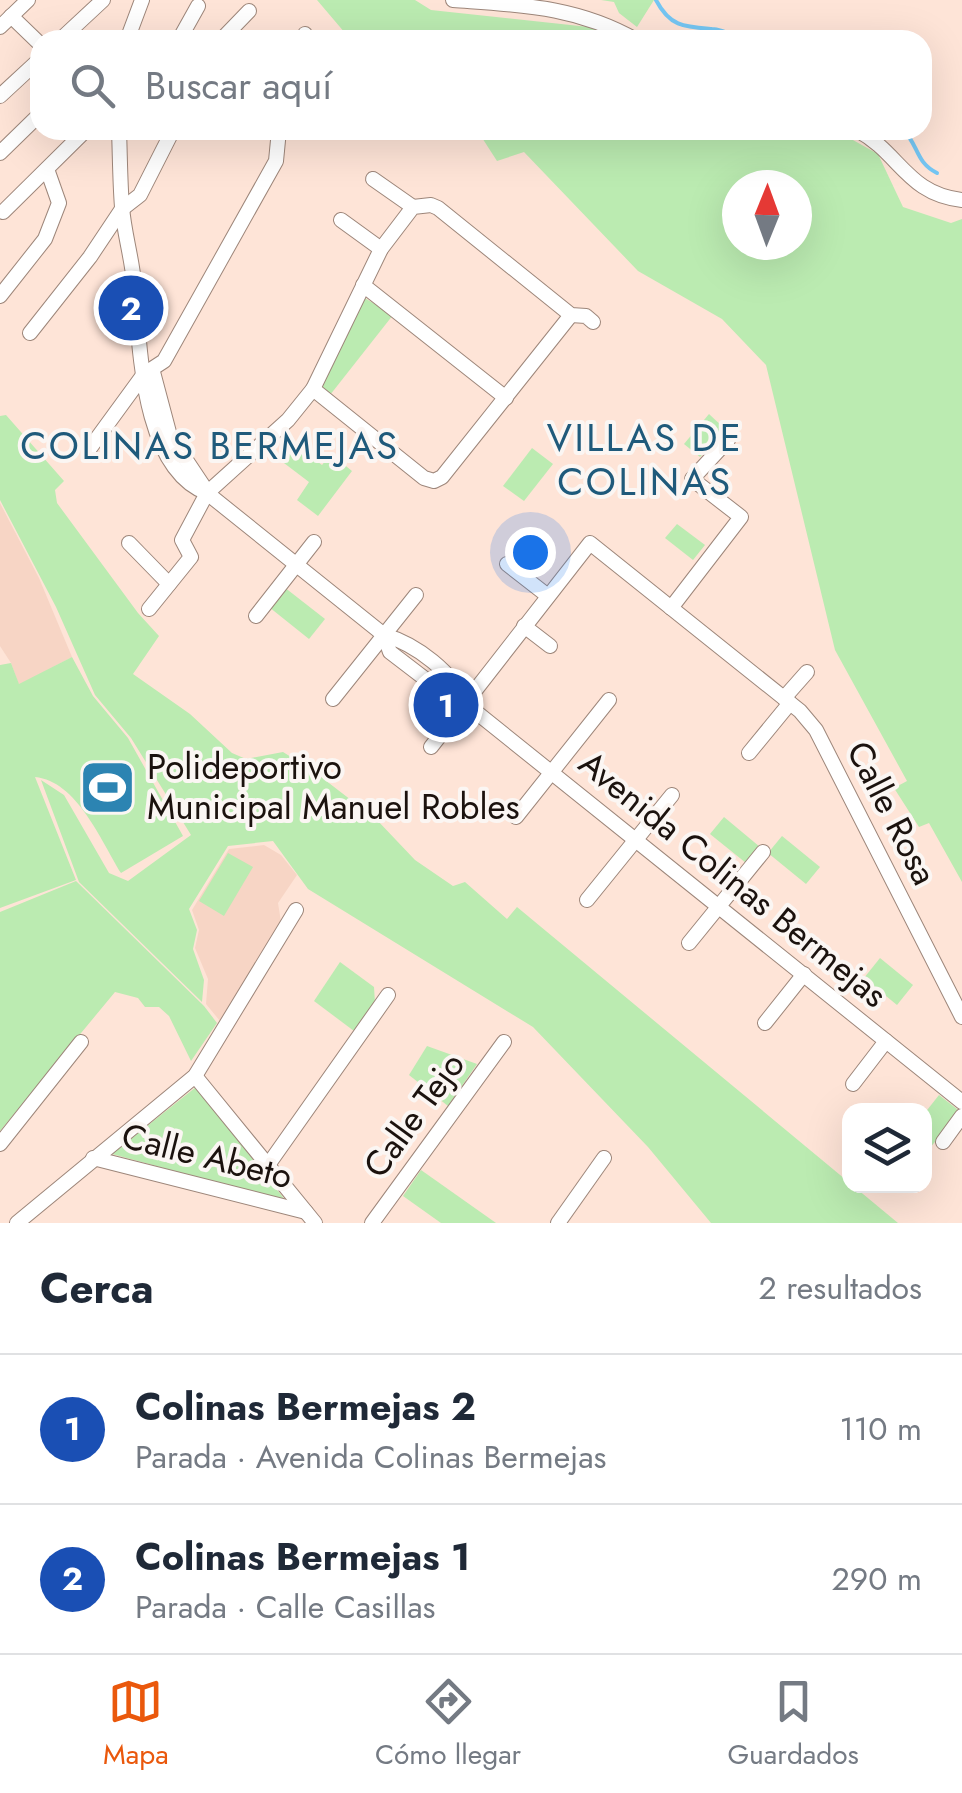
<!DOCTYPE html>
<html lang="es">
<meta charset="utf-8">
<style>
body{margin:0;font-family:Jost,sans-serif;background:#f2f2f3;color:#1f2937}
.controls{position:absolute;right:30px;bottom:30px;display:grid;overflow:hidden;border-radius:20px;box-shadow:0 10px 40px #0002}
.controls button{width:90px;height:90px;display:grid;place-items:center;padding:0;border:0;border-bottom:2px solid #e0e1e3;background:#fff;color:#1f2937;font:50px sans-serif}
.compass{position:absolute;left:722px;top:170px;width:90px;height:90px;border-radius:50%;background:#fff;box-shadow:0 10px 40px #0002;rotate:1deg}
.you{position:absolute;left:530px;top:552px;width:35px;height:35px;margin:-25px;border:8px solid #fff;border-radius:50%;background:#1a73e8;box-shadow:0 0 0 15px #1a73e833}
.badge{display:grid;place-items:center;width:65px;height:65px;border-radius:50%;background:#ea580c;color:#fff;font-size:32px;font-weight:700}
.pin{position:absolute;translate:-50% -50%;border:5px solid #fff;box-shadow:0 2px 10px #0006}
.list{margin:0;padding:0;list-style:none}
h2{display:flex;justify-content:space-between;align-items:center;height:130px;margin:0;padding:0 40px;font-size:42px}
h2 small{font-size:32px;font-weight:400;color:#747a83}
.list li{display:grid;grid-template-columns:65px 1fr auto;gap:30px;align-items:center;box-sizing:border-box;height:150px;padding:0 40px;border-top:2px solid #e0e1e3}
.list b{display:block;font-size:38px;white-space:nowrap}
.list p{margin:0;font-size:32px;white-space:nowrap;color:#747a83}
.list em{font-size:32px;font-style:normal;color:#747a83}
.icon{flex:none;width:55px;height:55px;fill:none;stroke:currentColor;stroke-width:2;stroke-linecap:round;stroke-linejoin:round}
.map{position:relative;flex:none;width:962px;height:1223px;overflow:hidden}
.search{position:absolute;background:#fff;box-shadow:0 10px 40px #0002;left:30px;right:30px;top:30px;height:110px;display:flex;align-items:center;gap:25px;box-sizing:border-box;padding:0 35px;border-radius:30px;color:#747a83;font-size:38px}
.sheet{height:430px;background:#fff}
nav{display:flex;justify-content:space-around;align-items:center;box-sizing:border-box;height:140px;border-top:2px solid #e0e1e3;background:#fff;font-size:28px;color:#747a83}
nav a{display:grid;justify-items:center;gap:5px}
nav .on{color:#ea580c}
.map>svg:first-child{display:block}
</style>
<div class="map">
<svg width="962" height="1223" viewBox="0 0 962 1223">
<rect width="100%" height="100%" fill="#fee4d7"/>
<g fill="#f7d5c5">
<path d="M0,503L39,578L72,657L19,685L11,663L0,646Z"/>
<path d="M264,845L281,855L297,875L278,903L281,922L220,1021L206,1004L208,979L195,948L199,930L192,910L229,849Z"/>
</g>
<g fill="#bbebb1" fill-rule="evenodd">
<path d="M317,0H415L431,10L598,28L617,40H351Z"/>
<path d="M601,0H654L637,27L619,13L614,2Z"/>
<path d="M477,130H835L878,154L903,207L951,223L962,219V882L929,823L919,827L894,788L907,781L835,650L766,365L722,319L638,271L524,152L497,161ZM737,185H797V245H737Z"/>
<path d="M363,297L393,315L330,395L318,387Z"/>
<path d="M709,414L725,429L700,457L684,444Z"/>
<path d="M6,415L64,481L55,490L57,503L138,613L159,636L133,674L190,714L232,753L246,759L283,752L312,770L377,820L415,860L453,886L465,882L507,919L517,907L898,1223H711L648,1147L533,1027L308,889L273,841L228,846L189,909L197,930L193,949L204,980L202,1002L79,882L41,780L64,795L109,873L128,881L191,835L131,738L95,695L56,607L0,500V416Z"/>
<path d="M293,443L322,465L331,454L352,471L318,516L297,500L309,482L280,460Z"/>
<path d="M532,448L553,464L524,501L503,486Z"/>
<path d="M677,524L705,545L693,560L665,538Z"/>
<path d="M284,587L325,619L309,639L269,607Z"/>
<path d="M72,657L93,696L128,738L183,836L121,873C101,841 77,781 35,777L76,880L0,908V665L11,663L19,684Z"/>
<path d="M724,817L760,847L746,863L710,834Z"/>
<path d="M782,836L820,867L806,884L768,853Z"/>
<path d="M228,853L253,867L224,916L199,901Z"/>
<path d="M76,881L204,1006L217,1023L191,1061L169,1016L159,1007H145L138,998L115,992L0,1131V912Z"/>
<path d="M880,958L913,985L897,1005L864,978Z"/>
<path d="M340,962L374,987L375,1003L354,1031L314,1001Z"/>
<path d="M427,1046L477,1064L448,1106L409,1075Z"/>
<path d="M196,1087L286,1201L112,1154Z"/>
<path d="M939,1095L957,1109V1115L925,1154L924,1114Z"/>
<path d="M421,1170L496,1223H441L403,1196Z"/>
</g>
<g fill="none" stroke-linecap="round" stroke-linejoin="round">
<g stroke="#75c6f3" stroke-width="4">
<path d="M656,0C670,27 685,27 712,29C723,29 734,36 744,40"/>
<path d="M903,130C919,145 915,162 937,173"/>
</g>
<defs>
<g id="minor">
<path d="M453,0C521,5 576,6 636,40"/>
<path d="M11,16L40,44"/>
<path d="M0,27L28,0"/>
<path d="M60,40L103,0"/>
<path d="M127,40L142,0"/>
<path d="M179,40L198,6"/>
<path d="M221,40L249,11"/>
<path d="M302,40L305,34"/>
<path d="M0,96L40,59"/>
<path d="M119,130C120,156 120,182 122,207C124,233 132,258 134,283C140,341 140,468 207,493L384,635C416,644 454,673 466,704"/>
<path d="M857,130C900,153 907,194 962,200"/>
<path d="M0,153L40,114"/>
<path d="M373,179L413,207"/>
<path d="M3,212L86,130"/>
<path d="M341,220L381,249"/>
<path d="M363,285L506,398"/>
<path d="M0,296L45,239L59,203L47,169"/>
<path d="M30,333L90,257L122,209L140,195L173,130"/>
<path d="M153,372L170,436L204,487"/>
<path d="M313,389L424,478L434,481L442,477L571,315"/>
<path d="M90,448L144,374L164,361L276,161L279,130"/>
<path d="M129,543L169,584"/>
<path d="M507,564L548,596"/>
<path d="M671,608L741,517L692,479L728,440"/>
<path d="M149,609L191,557L182,540L207,493L288,420L313,389L381,249L413,207L431,205L438,208L571,315L586,316L593,322"/>
<path d="M256,616L314,542"/>
<path d="M524,626L550,646"/>
<path d="M384,635L390,652L454,701L466,704L962,1102"/>
<path d="M784,698L807,672"/>
<path d="M333,699L416,595"/>
<path d="M431,747L590,543L800,711L816,730L962,1017"/>
<path d="M749,753L790,703"/>
<path d="M516,817L609,700"/>
<path d="M587,900L672,795"/>
<path d="M689,943L763,852"/>
<path d="M765,1023L804,974"/>
<path d="M195,1076L315,1223"/>
<path d="M853,1084L886,1041"/>
<path d="M943,1142L962,1116"/>
<path d="M0,1144L81,1042"/>
<path d="M93,1158L306,1212"/>
<path d="M268,1165L388,995"/>
<path d="M17,1223L195,1076L296,910"/>
<path d="M372,1223L504,1042"/>
<path d="M558,1223L604,1158"/>
</g>
</defs>
<use href="#minor" stroke="#9d867a" stroke-width="16"/>
<use href="#minor" stroke="#fff" stroke-width="14"/>
</g>
<defs>
<symbol id="stadium-square" viewBox="-11 -11 22 22"><rect x="-9" y="-9" width="18" height="18" rx="4" fill="#2c84b2" stroke="#fbf6f3"/><path d="M0-5a6.5 5 0 1 0 0 10a6.5 5 0 1 0 0-10ZM-3.5-1.8h7v3.6h-7Z" fill="#fff"/></symbol>
</defs>
<g fill-rule="evenodd">
<use href="#stadium-square" x="76" y="756" width="63" height="63"/>
</g>
<g text-anchor="middle" stroke-width="8" stroke-linejoin="round" paint-order="stroke">
<g font-size="35" fill="#1b120e" stroke="#fbf6f3" text-anchor="start">
<text x="147" y="779">Polideportivo<tspan x="147" dy="40">Municipal Manuel Robles</tspan></text>
</g>
<g font-size="35" fill="#1b120e" stroke="#fbf6f3">
<text transform="translate(892 813) rotate(63)" y="12">Calle Rosa</text>
<text transform="translate(733 879) rotate(39)" y="12">Avenida Colinas Bermejas</text>
<text transform="translate(414 1115) rotate(-54)" y="12">Calle Tejo</text>
<text transform="translate(207 1156) rotate(14)" y="12">Calle Abeto</text>
</g>
<g font-size="38" letter-spacing="2.5" fill="#1f5a7b" stroke="#fbf6f3">
<text x="645" y="451">VILLAS DE<tspan x="645" dy="44">COLINAS</tspan></text>
<text x="210" y="459">COLINAS BERMEJAS</text>
</g>
</g>
</svg>
<div class="controls">
<button><svg class="icon" aria-label="layers" viewBox="0 0 24 24"><path d="M12 4l9 5-9 5-9-5zM3 14l9 5 9-5"/></svg></button>
</div>
<svg class="compass" viewBox="-18 -18 36 36"><path d="M0-13l5 13h-10z" fill="#e53935"/><path d="M0 13l5-13h-10z" fill="#747a83"/></svg>
<div class="you"></div>
<div class="pin badge" style="left:446px;top:705px;background:#1a4fb4">1</div>
<div class="pin badge" style="left:131px;top:308px;background:#1a4fb4">2</div>
<div class="search"><svg class="icon" aria-label="search" viewBox="0 0 24 24"><circle cx="10" cy="10" r="6"/><path d="M15 15l6 6"/></svg>Buscar aquí</div>
</div>
<section class="sheet">
<h2>Cerca<small>2 resultados</small></h2>
<ul class="list">
<li><span class="badge" style="background:#1a4fb4">1</span><div><b>Colinas Bermejas 2</b><p>Parada · Avenida Colinas Bermejas</p></div><em>110 m</em></li>
<li><span class="badge" style="background:#1a4fb4">2</span><div><b>Colinas Bermejas 1</b><p>Parada · Calle Casillas</p></div><em>290 m</em></li>
</ul>
</section>
<nav>
<a class="on"><svg class="icon" aria-label="map" viewBox="0 0 24 24"><path d="M3 6l6-2 6 2 6-2v14l-6 2-6-2-6 2zM9 4v14M15 6v14"/></svg>Mapa</a>
<a><svg class="icon" aria-label="directions" viewBox="0 0 24 24"><path d="M12 3l9 9-9 9-9-9zM9 14v-3h6M13 9l2 2-2 2"/></svg>Cómo llegar</a>
<a><svg class="icon" aria-label="saved" viewBox="0 0 24 24"><path d="M7 4h10v16l-5-4-5 4z"/></svg>Guardados</a>
</nav>
